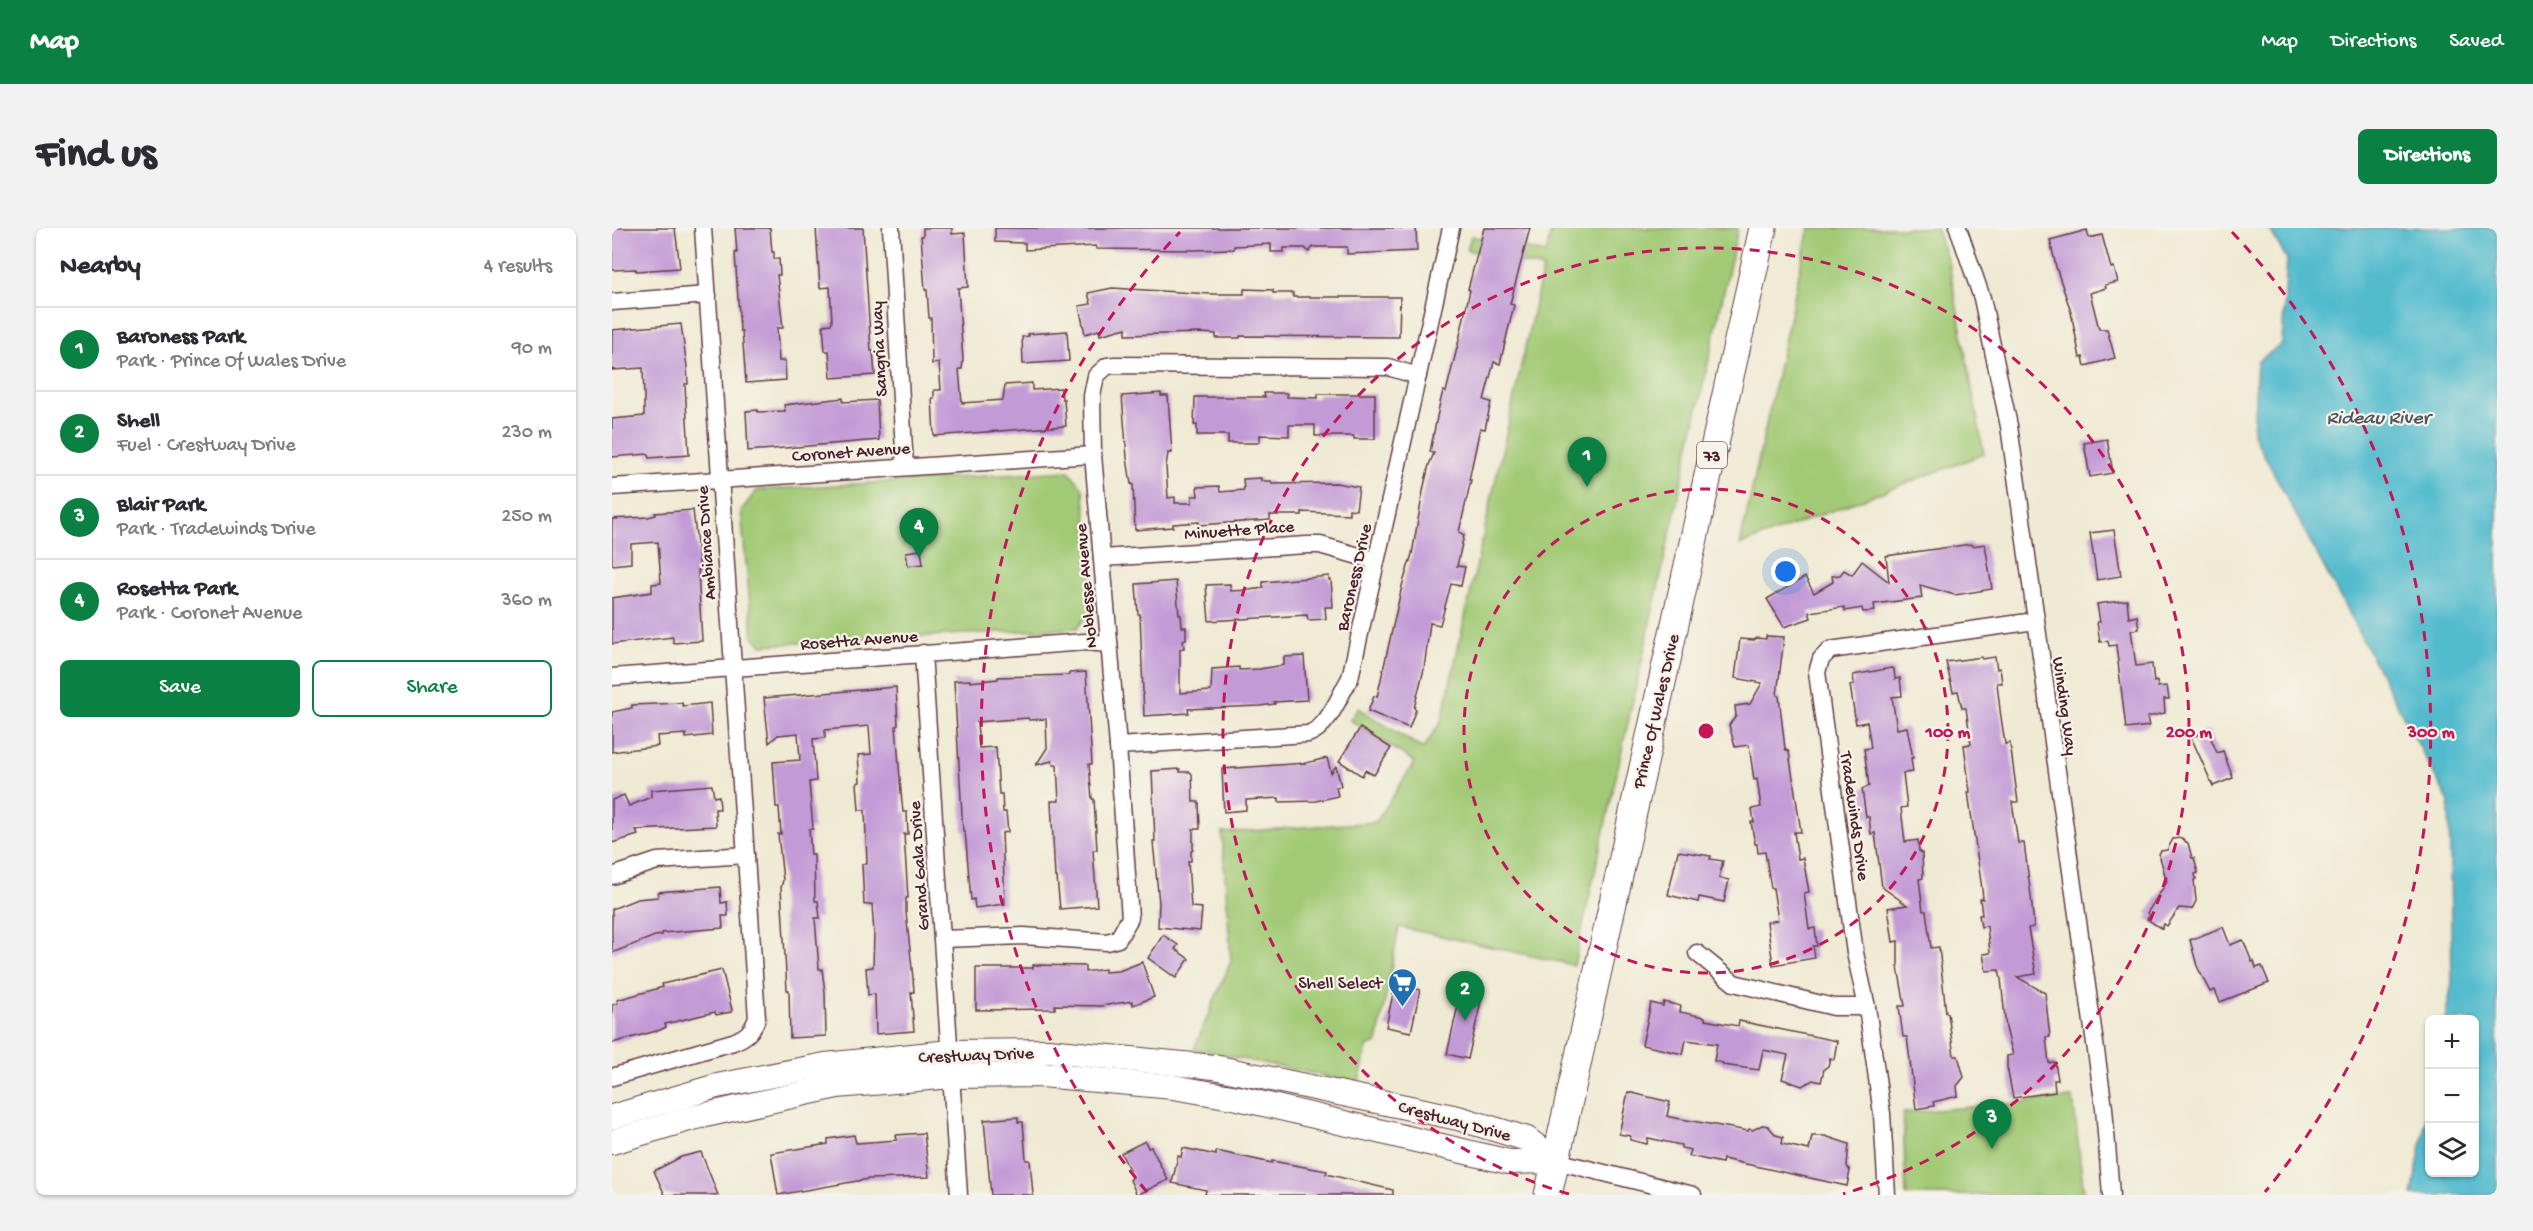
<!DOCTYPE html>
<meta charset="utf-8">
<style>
body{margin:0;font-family:"Gochi Hand",sans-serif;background:#f2f2f3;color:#2b2b33}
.controls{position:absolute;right:18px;bottom:18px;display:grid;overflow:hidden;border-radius:9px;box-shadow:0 2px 4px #0004}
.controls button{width:54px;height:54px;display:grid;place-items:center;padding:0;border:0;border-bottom:2px solid #e1e1e2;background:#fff;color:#2b2b33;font:30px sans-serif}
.you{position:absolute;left:1174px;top:344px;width:21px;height:21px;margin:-15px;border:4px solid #fff;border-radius:50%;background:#1a73e8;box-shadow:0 0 0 9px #1a73e833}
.badge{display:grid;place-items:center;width:39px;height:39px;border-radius:50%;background:#0b8043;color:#fff;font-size:20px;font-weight:700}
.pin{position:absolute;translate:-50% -50px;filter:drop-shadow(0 2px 3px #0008)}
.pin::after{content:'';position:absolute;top:32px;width:21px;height:18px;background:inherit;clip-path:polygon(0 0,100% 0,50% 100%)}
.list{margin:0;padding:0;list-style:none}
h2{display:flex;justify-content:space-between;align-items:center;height:78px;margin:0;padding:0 24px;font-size:26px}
h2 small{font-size:20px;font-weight:400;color:#7c7c81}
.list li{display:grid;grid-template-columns:39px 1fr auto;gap:18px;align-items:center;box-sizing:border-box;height:84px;padding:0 24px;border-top:2px solid #e1e1e2}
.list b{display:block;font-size:22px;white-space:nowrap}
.list p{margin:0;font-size:20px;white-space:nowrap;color:#7c7c81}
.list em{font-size:20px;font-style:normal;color:#7c7c81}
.actions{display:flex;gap:12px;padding:18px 24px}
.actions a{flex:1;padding:14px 0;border:2px solid #0b8043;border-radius:9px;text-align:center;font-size:21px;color:#0b8043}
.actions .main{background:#0b8043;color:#fff}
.icon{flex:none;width:33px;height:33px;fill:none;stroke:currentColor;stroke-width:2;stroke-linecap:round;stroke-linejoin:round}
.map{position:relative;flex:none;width:1885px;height:967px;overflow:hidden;border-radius:9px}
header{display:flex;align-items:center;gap:36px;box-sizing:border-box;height:84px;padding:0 30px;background:#0b8043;color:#fff}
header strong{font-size:28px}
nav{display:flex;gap:33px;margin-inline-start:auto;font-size:21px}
.intro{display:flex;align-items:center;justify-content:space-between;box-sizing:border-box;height:144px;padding:0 36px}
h1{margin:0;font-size:42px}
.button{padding:15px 27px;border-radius:9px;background:#0b8043;color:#fff;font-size:21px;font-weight:700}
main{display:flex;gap:36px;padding:0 36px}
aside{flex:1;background:#fff;border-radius:9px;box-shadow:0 2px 4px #0004}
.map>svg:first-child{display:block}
</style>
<header>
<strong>Map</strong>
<nav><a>Map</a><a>Directions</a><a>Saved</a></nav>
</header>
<div class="intro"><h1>Find us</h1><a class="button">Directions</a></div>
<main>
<aside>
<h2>Nearby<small>4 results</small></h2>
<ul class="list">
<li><span class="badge">1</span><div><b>Baroness Park</b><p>Park · Prince Of Wales Drive</p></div><em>90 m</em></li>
<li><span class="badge">2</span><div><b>Shell</b><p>Fuel · Crestway Drive</p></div><em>230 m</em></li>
<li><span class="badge">3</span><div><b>Blair Park</b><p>Park · Tradewinds Drive</p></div><em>250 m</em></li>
<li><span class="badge">4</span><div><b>Rosetta Park</b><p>Park · Coronet Avenue</p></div><em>360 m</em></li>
</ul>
<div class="actions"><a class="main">Save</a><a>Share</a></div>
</aside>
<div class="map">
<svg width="1885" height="967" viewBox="0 0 1885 967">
<rect width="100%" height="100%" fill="#f7f3e8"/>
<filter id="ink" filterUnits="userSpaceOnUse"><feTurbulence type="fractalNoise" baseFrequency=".0167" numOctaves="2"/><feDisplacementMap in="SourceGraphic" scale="12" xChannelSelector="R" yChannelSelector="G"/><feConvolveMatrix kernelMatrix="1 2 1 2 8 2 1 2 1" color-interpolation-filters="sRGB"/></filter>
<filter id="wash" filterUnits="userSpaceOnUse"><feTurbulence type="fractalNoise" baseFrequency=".008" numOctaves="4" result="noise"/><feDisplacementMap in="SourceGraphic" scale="24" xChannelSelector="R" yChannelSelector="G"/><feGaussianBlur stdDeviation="1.35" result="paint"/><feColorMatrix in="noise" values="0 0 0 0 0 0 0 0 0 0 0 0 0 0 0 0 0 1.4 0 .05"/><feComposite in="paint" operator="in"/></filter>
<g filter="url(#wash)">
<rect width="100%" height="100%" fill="#efead3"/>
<g fill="#a2ca76" stroke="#767450" stroke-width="1.5">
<path d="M940,0H1126L962,737L787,699L765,815L755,819L747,855L582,821L619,733L610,605L764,594L803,534L738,492L746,480L811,521L830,492L931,40L855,22L859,8L934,25Z"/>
<path d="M1197,0H1324L1337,36L1372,226L1128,317Z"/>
<path d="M457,243L471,260L484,377L465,400L150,417L141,409L129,283L145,262Z"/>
<path d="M1461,870L1472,967H1294L1291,885Z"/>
</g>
<path fill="#52bbce" stroke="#4e6d7c" stroke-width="1.5" d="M1657,0H1885V967H1800L1817,874L1818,944H1862V792L1833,791L1840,755L1837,574L1641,206L1645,134L1670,116L1675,31Z"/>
<g id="blocks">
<g fill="#c29ad6">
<path d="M0,0H63L68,40L24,43V41L0,42Z"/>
<path d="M123,0H158L160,24H162V31H167L168,47H165L171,100H165L167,133H173L174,152L134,155L130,103H128L123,25H125Z"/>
<path d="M204,0H251L259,123H261L263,147L219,150L217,123H213L211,97L219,96L220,93L218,59L208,60Z"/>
<path d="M311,0H340V6L353,5L356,59L346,60L351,132L350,141H347L350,175L391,172L393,157L420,155V162L449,160L450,171H452L454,198L322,208L320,170H322V162H329L327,135L320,136L319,90H317L315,62H313L309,8H311Z"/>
<path d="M383,0H804L805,23L735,26V19H701L697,24L693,20H672V24H659V16L622,18V21L582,22L484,21V18L413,22V15L383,14Z"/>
<path d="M872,0H918L898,76L902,77L888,136L882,134L872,172L879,174L873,201L868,200L857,252H859L847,304L852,307L845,338L853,339L849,358L839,356L828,397L818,395L812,441L802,480L804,481L797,500L756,483L762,468L765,469L790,358L800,326L812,258L817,237L822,225L818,224L827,179L831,163L834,164L847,112L858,62L856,61Z"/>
<path d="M1475,2L1477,10L1490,7L1499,40L1502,39L1506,54L1493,57L1494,60L1478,65L1487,101H1495L1503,130L1473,138L1471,129L1468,130L1459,84L1444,39L1438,12Z"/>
<path d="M500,60L599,66H632V61L661,62V65H681V69H788L787,109L628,108V110H604V106L589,105L514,107V100L488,107L487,102L473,106L467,78L479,76L476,65Z"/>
<path d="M69,96L75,139L76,156H73L77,227L37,230L36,226L0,229V191L32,188V170L31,140L0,142V102Z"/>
<path d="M455,103L457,133L411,136L410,109L417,108L416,106Z"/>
<path d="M549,165V168H556L560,225H556L554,238L556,270L563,269V275H580V268H586L585,259L607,258L608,264L632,262L631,251L649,250V253H659L660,256L724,255L747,259L744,282L737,281V286L690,284V287H658V292L587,297V294L561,296V299L523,302L521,256H519L515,230L510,168Z"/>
<path d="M652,165H675V169L706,170V166H763V211H742V208H703V197H677V208L648,207V214L645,215H616V207H585V197H582L583,169H653Z"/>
<path d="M231,170V174L265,172L267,212L136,223L134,183L146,182V184L173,183L172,177Z"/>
<path d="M1495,211L1501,245L1478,249L1472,215Z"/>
<path d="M81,282L88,342H86L90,413L61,415V409L0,416V370L40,364V356L49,355L46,314L19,316V335L0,337V291L36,289L44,287L43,285Z"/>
<path d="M1502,302L1509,348L1485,352L1478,305Z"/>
<path d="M1359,316L1360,318L1373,316L1380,361L1343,367L1308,357L1310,370L1262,376L1263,383L1251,384L1250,380L1233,383L1232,379L1197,384L1199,390L1172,399L1155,371L1193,349L1202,365L1221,354L1220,348L1228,347L1232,342L1240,347L1250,333L1277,354L1274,328Z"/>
<path d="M309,322L311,336L296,338L294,324Z"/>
<path d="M717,348V352H719L721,379H713L714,391L696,392L695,387L597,393L594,357L618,356L619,363L637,362L651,360V354Z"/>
<path d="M564,353L567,387H569L570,399H574V411L571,412L572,420L568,421V465L599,463L600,441L627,439V442L648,441L672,437V429L692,428L695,472L662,474L663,476L648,478L576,481L577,485L532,488L528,386H526L524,356Z"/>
<path d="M1515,372L1517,390L1525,388L1527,401L1519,402L1524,438L1540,436L1542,454L1545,453L1546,459L1555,458L1557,471H1552L1553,485L1535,489L1537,498L1514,501L1504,417L1497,418L1496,413L1488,414L1485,394H1488L1485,376Z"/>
<path d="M1154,408L1172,409L1165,467L1167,468L1173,521L1177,524L1189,604H1182L1186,631L1191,630L1197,664L1192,665L1197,701L1203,700L1205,718H1201L1203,730L1161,737L1155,694L1166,692L1161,660H1159L1153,624L1146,625L1145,616H1143L1139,594H1142L1140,581L1149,579L1145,551L1142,552L1137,517L1123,519L1117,497L1124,488L1123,478L1138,476L1150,455L1123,450L1128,411L1142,412L1145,410L1154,411Z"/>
<path d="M1370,429V431L1383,429L1385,441L1388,440L1390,455H1385L1388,482L1393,516L1398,515L1406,574H1400L1406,615H1412L1419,668L1422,699L1416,700L1424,746L1405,749L1433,765L1438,809H1434L1437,835L1443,834L1446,852H1442L1443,864L1401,870L1395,839V828L1401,827L1394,800L1389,751L1387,742L1374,743L1371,726L1378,725L1375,698L1369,699L1367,687H1370L1368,671H1371L1370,661L1356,564H1358L1352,517L1359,516L1354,480H1350L1346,463L1341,464L1334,434Z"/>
<path d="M1279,440L1282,441L1283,451L1288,450L1290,468L1280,469L1285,501L1295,499L1301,530H1299L1301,544L1291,545L1295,579L1289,580L1293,614L1306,612L1307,623L1310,625L1311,650L1307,651L1311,683H1314L1319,720L1327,719L1334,785H1336L1342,828H1346L1352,849L1345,858L1346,868L1321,874L1322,878L1304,881L1295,809H1291L1287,778H1293L1286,739V713L1281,714L1276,680L1295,677L1270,659L1263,605L1259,606L1257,589H1254L1250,561L1257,558L1252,521L1259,520L1255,494L1244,496L1238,457L1242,456L1241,447Z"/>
<path d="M474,444L480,536H477L480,571H482L485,622H481L485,678L448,681L445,649H443L439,573H447L445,537H441L440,533L424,537L435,520L434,491L417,492L416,490L365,494L367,520L384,519L387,566H390L391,584H394L396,604L390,605L393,676L363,680L362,671L359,672L353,603H351L342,453L358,452V454L386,451V449L457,447V445Z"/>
<path d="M284,459L286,497L284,498L289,564L291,584H295L296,606H292L296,670H294V684L301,750L302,764H299L302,803L264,806L263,766L256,767L254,740L261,739L262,706L260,676L252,677L250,636H255L253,582H247L245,555L248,554L246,527L259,526L257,498L213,502V510L201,511L204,553L197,554L201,601H197L199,627H202L203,673H206L208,690H203L207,741H210L213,764L214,808L178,810L177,762H175L169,660L171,652L166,606H169L167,579H164L161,534L188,532L186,505L166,507L157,515L152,470Z"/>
<path d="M70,475L71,478L98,475L100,507L74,510V506L45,508L46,518L0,524V484L20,480V477Z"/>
<path d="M748,500L779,520L762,547L753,542L750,548L727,533Z"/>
<path d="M1596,503L1605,525L1611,523L1621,550L1601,558L1579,509Z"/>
<path d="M715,530L719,545L724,538L729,558L724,559L726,568L704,573L667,574V570L634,572V582L612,584L610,541L694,535Z"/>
<path d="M568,541V544H578L580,546L581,574H587L588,601H581V622L579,623V633H576L579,679L590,680L588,703L546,699L547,675L541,613H543L540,543Z"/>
<path d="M100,557L102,569L107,568L108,581H103L104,598L24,602L26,607L0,615V572L12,567L17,578L39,569V562Z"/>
<path d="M1568,610L1576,615L1580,630H1582L1586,645L1583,646L1584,651L1582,652L1584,673L1580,681L1567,680L1555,698L1552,696L1550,701L1535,691L1538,687L1535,685L1555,654L1547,626L1549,623L1555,622L1561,611Z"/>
<path d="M1066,623L1099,628L1098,631L1111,633L1107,650L1117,652L1112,674L1087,669L1086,674L1056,667Z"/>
<path d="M108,659L109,675L115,674L116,688H110L111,700L50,705V707L43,708L0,725V681L25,671L46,669V664Z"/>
<path d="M1611,699L1618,717L1631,712L1640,734L1642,733L1644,740L1650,738L1657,755L1608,774L1603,762L1598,764L1585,738L1578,712Z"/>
<path d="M551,707L566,717L563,721L577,731L564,750L536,730Z"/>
<path d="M530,734L542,769L521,777L520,773L489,778L443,777V781L364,782V740H421V737L473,738V744L493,741V744L507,743Z"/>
<path d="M110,742L120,782L119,784L104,787L103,784L53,796L54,799L48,802L0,815V777L6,775L5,772L51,759L50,756Z"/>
<path d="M851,755L872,760L856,831L835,826Z"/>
<path d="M783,756L808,762L799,804L774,799Z"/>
<path d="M1052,774L1069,778L1068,784L1093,789V792L1126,798L1127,793L1225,813L1222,831L1218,830L1216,838L1212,841L1209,854L1201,852L1190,858L1170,851L1176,827L1151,822L1147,842L1111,837V835L1102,833L1105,816L1074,812L1071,826L1030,817L1039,775L1051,778Z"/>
<path d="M1016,864L1058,874L1055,888L1058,889L1136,903L1137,901L1141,902L1150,897L1156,898L1164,907L1171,909L1170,916L1197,922L1200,908H1213L1237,916L1235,938L1238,943L1235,958L1111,931L1110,935L1077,928L1079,922L1069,920V917L1036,910L1035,916L1018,912V908L1007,906Z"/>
<path d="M406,889V894H411L414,932H418L421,967H379L372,892Z"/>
<path d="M312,905L317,949L257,951L166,967L159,925L216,916V911L242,907L244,915H246L285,912L284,907Z"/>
<path d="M533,913L536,920L539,919L556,952L525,967L518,952L521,949L509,925Z"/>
<path d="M571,920L604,927V923L660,935V933L715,943L714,946L781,962V967H593L594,962L560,955L566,928L569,929Z"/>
<path d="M89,924L106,967H53L42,943L69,929Z"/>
</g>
</g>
</g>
<g filter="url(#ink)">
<use href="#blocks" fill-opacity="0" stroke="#633d44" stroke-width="1.5"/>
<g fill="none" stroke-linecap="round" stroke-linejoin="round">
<defs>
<g id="street">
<path d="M279,0L293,239"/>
<path d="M1346,0L1370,70L1397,198L1492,880L1499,967"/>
<path d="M0,74L96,67"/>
<path d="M0,259L481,227"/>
<path d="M490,330L695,317H708L764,333"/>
<path d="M311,425L347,967"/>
<path d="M0,449L473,414L497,416"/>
<path d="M506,518L696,506C717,499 727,468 738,450L839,0"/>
<path d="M0,648L45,633L134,627"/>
<path d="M330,711L412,708L495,714L506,711L518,690L506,518L481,227L480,168L484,148L495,138L503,137L776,139L806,148"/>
<path d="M1085,725L1122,755L1222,779H1255"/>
<path d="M0,849L121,814C134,809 140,804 145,790L91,0"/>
<path d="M944,933L1081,967"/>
<path d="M1275,967L1270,886L1255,779L1243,725L1205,444L1209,431L1218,422L1423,393"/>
</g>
<g id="secondary">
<path d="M0,889L105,858L213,837L338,824L436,823L602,839L846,890L915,911L944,933"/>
<path d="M0,914L80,890L225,858L340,848L430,847L561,859L626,870L897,934L944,933"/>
</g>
<path id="primary" d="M936,967L1151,0"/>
</defs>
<use href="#street" stroke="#633d44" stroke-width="19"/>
<use href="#secondary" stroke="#633d44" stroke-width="26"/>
<use href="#primary" stroke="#633d44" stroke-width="29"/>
<use href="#street" stroke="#fff" stroke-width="16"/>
<use href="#secondary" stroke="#fff" stroke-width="24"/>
<use href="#primary" stroke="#fff" stroke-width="27"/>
</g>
</g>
<g fill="none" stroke="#c2185b" stroke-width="3" stroke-dasharray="10 8">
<circle cx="1094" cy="503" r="242"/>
<path d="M957 966A483 483 0 1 1 1231 966"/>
<path d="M535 964A725 725 0 0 1 568 4M1620 4A725 725 0 0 1 1653 964"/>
</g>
<defs>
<symbol id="supermarket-pin" viewBox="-11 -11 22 30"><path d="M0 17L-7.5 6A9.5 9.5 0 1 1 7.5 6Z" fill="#1f6fb2" stroke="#f7f3e8"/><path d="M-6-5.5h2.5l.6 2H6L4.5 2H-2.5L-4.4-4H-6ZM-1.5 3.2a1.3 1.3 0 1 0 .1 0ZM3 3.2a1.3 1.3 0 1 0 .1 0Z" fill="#fff"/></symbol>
</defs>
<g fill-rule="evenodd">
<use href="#supermarket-pin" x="774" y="738" width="33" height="45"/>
</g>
<g text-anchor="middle" stroke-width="4.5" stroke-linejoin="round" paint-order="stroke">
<rect fill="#f7f3e8" stroke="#7e5f64" stroke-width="1.5" x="1085" y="214" width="30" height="26" rx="4.5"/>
<g font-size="16" font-weight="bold" fill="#4a1f2b">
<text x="1100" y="233">73</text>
</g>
<g font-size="18" fill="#4a1f2b" stroke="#f7f3e8">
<text transform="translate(266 121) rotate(-93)" y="6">Sangria Way</text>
<text transform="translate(239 223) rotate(-4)" y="6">Coronet Avenue</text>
<text transform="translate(627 301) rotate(-4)" y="6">Minuette Place</text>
<text transform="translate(93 315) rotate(-94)" y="6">Ambiance Drive</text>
<text transform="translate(741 349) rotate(-77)" y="6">Baroness Drive</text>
<text transform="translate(473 358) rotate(-95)" y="6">Noblesse Avenue</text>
<text transform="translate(247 411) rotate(-4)" y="6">Rosetta Avenue</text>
<text transform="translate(1454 478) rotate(82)" y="6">Winding Way</text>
<text transform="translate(1043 483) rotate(-77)" y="6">Prince Of Wales Drive</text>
<text transform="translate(1244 588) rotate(82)" y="6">Tradewinds Drive</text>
<text transform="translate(306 638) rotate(-94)" y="6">Grand Gala Drive</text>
<text transform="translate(364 826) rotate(-2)" y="6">Crestway Drive</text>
<text transform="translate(843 892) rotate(15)" y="6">Crestway Drive</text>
</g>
<g font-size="18" fill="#4a1f2b" stroke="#f7f3e8" text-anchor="end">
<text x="770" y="760">Shell Select</text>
</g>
<g font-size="20" font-style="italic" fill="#4d5664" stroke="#f7f3e8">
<text x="1766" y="195">Rideau River</text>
</g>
</g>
<circle cx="1094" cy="503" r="9" fill="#c2185b" stroke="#f7f3e8" stroke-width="3"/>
<g font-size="18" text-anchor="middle" font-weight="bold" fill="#c2185b" stroke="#f7f3e8" stroke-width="4.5" stroke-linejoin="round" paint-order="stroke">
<text x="1336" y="509">100 m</text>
<text x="1577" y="509">200 m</text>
<text x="1819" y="509">300 m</text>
</g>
</svg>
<div class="controls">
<button>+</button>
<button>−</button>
<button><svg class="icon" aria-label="layers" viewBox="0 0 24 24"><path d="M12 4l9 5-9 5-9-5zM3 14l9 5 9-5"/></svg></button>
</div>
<div class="you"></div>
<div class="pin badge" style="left:975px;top:259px">1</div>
<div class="pin badge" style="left:853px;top:793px">2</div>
<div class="pin badge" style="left:1380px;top:921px">3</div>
<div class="pin badge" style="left:307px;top:330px">4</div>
</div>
</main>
